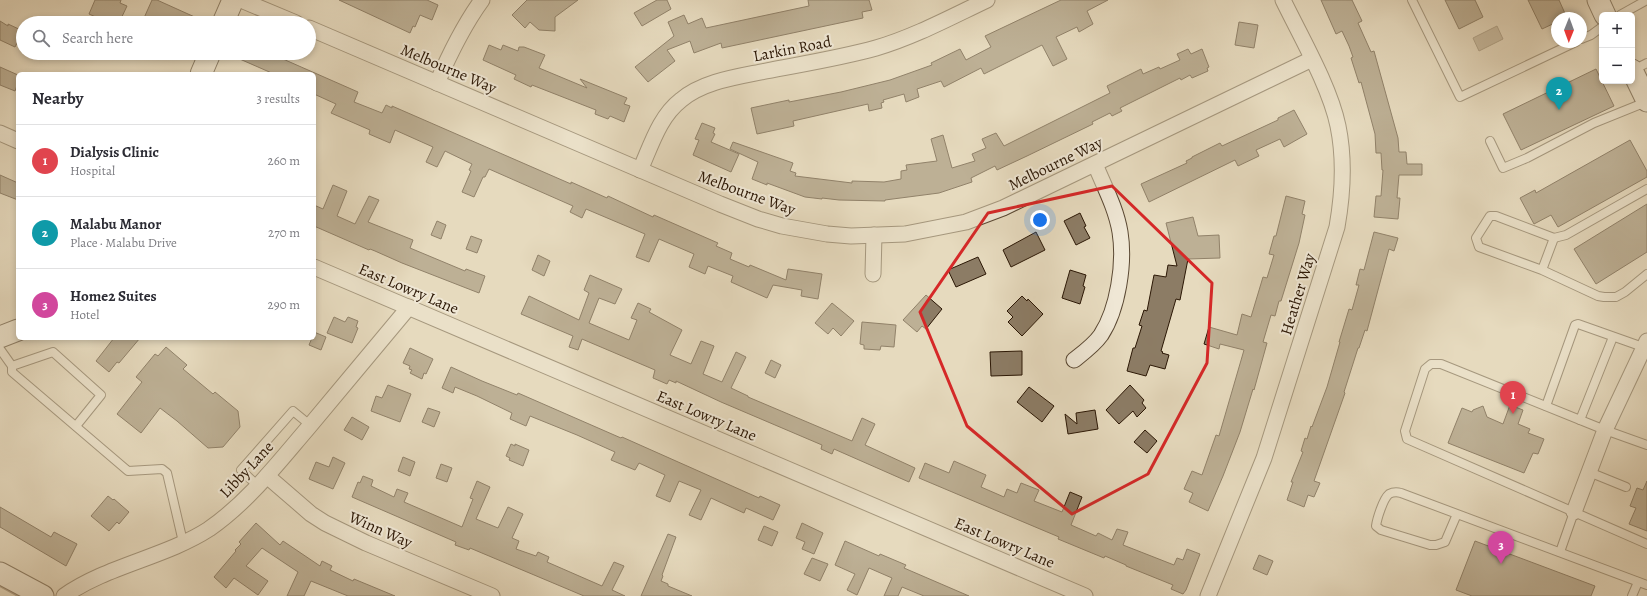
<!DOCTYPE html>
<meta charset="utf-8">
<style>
body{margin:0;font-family:Alegreya,serif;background:#f7f7f7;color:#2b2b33}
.controls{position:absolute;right:12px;top:12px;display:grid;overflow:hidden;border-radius:6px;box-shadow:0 2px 6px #0003}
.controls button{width:36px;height:36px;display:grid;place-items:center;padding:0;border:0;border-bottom:1px solid #e1e1e2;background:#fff;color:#2b2b33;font:20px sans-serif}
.compass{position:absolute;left:1551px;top:12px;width:36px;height:36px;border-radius:50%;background:#fff;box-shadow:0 2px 6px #0003;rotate:181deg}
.you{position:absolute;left:1040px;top:220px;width:14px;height:14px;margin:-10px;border:3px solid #fff;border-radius:50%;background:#1a73e8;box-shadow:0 0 0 6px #1a73e833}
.badge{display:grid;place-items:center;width:26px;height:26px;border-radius:50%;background:#d93025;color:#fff;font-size:13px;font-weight:700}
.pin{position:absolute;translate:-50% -33px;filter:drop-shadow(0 1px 2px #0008)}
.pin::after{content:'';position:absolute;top:21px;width:14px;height:12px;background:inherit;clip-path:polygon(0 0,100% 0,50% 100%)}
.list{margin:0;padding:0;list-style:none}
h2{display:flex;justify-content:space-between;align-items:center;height:52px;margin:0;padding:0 16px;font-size:17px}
h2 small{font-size:13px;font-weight:400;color:#7c7c81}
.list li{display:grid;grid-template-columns:26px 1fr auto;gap:12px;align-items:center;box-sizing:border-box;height:72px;padding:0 16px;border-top:1px solid #e1e1e2}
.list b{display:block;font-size:15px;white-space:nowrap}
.list p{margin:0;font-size:13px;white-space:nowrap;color:#7c7c81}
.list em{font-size:13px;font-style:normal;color:#7c7c81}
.icon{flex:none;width:22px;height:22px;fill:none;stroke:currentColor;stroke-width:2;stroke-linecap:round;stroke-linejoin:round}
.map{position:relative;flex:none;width:1647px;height:596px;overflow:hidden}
.search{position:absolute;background:#fff;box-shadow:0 2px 6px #0003;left:16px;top:16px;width:300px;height:44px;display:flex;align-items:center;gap:10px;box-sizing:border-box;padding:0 14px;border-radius:22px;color:#7c7c81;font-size:15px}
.panel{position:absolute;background:#fff;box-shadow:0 2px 6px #0003;left:16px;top:72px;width:300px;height:268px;border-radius:6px}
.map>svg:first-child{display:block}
</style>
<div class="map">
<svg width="1647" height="596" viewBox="0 0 1647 596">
<rect width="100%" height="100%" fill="#e6dabe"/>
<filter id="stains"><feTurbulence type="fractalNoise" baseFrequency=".005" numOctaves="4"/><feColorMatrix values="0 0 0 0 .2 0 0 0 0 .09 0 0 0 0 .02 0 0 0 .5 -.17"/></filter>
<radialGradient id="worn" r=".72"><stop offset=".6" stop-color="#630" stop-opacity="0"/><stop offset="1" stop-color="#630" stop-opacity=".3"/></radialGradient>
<path fill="#a6987f" stroke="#75644e" d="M1497,26L1503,39L1479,51L1473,38Z"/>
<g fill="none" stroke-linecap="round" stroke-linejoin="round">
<path stroke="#75644e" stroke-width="4" d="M0,585L20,596"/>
</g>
<g fill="#8c7c65" stroke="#2b1705">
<path d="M95,0H121L120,3L127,6L119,23H109L89,14Z"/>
<path d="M152,0H157L208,23H147L148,19L144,18Z"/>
<path d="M339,0H427L438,5L432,20L420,15L415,27L413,26L410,33Z"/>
<path d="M527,0H578L555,17V31L539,30L530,22L525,28L512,15Z"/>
<path d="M657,0H667L671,9L642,26L634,13Z"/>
<path d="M808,0H869L872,10L862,12L863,18L722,48L721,43L694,53L690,41L667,50L675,61L648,82L635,67L674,36L668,22L684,15L688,24L702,18L706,28L809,6Z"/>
<path d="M1061,0H1108L1087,11L1093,24L1079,32L1077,27L1056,37L1067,59L1053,66L1042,45L984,74L981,68L944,87L941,81L917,89L919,97L906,102L904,94L883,100L884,102L881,103L882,108L869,111L868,104L793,121L794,126L757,134L751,108L789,100V102L841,92L890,80L932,65L931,63L960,49L966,60L991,47L985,36Z"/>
<path d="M1321,0H1352L1362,21L1358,23L1371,52L1374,51L1398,138L1399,152H1406L1407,164H1422V175H1399L1397,198H1400L1398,219L1374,217L1376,196H1381L1383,170H1382L1381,153H1376L1375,134L1361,82L1359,83L1351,58L1353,57L1349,46L1342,31L1336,34Z"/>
<path d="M1445,0H1475L1483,17L1459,29Z"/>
<path d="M1528,0H1559L1567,18H1557V22L1542,29Z"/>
<path d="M0,21L8,26V24L23,31L15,47L0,40Z"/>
<path d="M1239,22L1258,25L1254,48L1235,45Z"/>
<path d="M489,45L501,50L503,45L518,51L519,47H524L545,55L539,68L587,88L580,79L627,98L624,104L630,106L624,122L610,116L608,119L595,114L596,110L532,85L531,87L514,79L516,75L483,60Z"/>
<path d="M1188,49L1191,54L1202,49L1209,67L1207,68L1208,71L1192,78L1190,75L1181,80L1180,78L1120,108L1122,111L1112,116L1110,113L1092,122L1093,124L1027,156L997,170L995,166L971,178L972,182L939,193L885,200V201L839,200L822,198V199L805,197L767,183V185L752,179L758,162L730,149L733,142L793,163L790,171L796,173L795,176L852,183V181L884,182L901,179V171L907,170L906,165L937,161L931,139L943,135L952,168L975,161L972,154L986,148L982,139L996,133L1004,146L1110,93L1107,86L1141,69L1143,74L1159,67L1160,69L1180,60L1177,54Z"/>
<path d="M226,53H276L284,57L283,59L358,92L354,102L382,113L386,105L392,108V106L571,184V182L607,198L608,196L653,217L654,215L718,243L716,246L732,253L730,259L749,267L750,265L786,280L788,269L822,274L818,299L801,296L802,290L773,285L767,298L731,282L733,276L708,266L705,274L689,267L694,254L659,239L649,262L636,257L645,234L586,209L582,218L570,212L573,206L489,169L485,177H483L474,197L462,192L471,171L469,170L472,164L445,151L437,167L426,162L433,147L395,130L390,143L369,134L370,130L331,113L336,104L314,94V74H274Z"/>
<path d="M0,67L18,75V83L15,91L0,85Z"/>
<path d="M1596,69L1614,106L1521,150L1503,114Z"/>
<path d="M1294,110L1307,134L1284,147L1280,139L1256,150L1259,156L1238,166L1235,160L1149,202L1141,184L1187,163L1186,161L1192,158V157L1220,143L1222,146L1278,120V118Z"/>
<path d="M702,123L715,128L713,133L715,134L711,142L739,154L731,172L693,155L699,140L695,139Z"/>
<path d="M1630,140L1647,171V177L1558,227L1551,215L1534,224L1520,198L1535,190L1536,193Z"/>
<path d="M0,175L18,183V200L0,193Z"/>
<path d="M333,185L347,191L337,216L355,224L369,196L379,200L368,222L413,240L410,248L465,271L466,269L485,276L479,293L402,263L375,251L370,249L369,250L314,226V205L323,209Z"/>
<path d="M1286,196L1305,201L1302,214L1305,215L1299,243L1281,301H1279L1275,316L1271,315L1263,342L1267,343L1254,390L1253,389L1240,432L1223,476L1208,511L1189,502L1193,493L1184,489L1192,471L1202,475L1216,435L1219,436L1244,350L1220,344L1219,349L1204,344L1209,327L1237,335L1242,314L1251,317L1263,277L1267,278L1274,255L1269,254L1274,236H1276Z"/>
<path d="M1647,204V252L1596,284L1574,249Z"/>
<path d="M1080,213L1086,226L1084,227L1090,238L1076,245L1064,221Z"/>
<path d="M1193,217L1198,236L1219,235L1220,258L1188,259L1180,300L1176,299L1161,351L1163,352L1162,353L1169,355L1165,369L1150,365L1146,376L1127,371L1133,348H1135L1142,326L1139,325L1144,310L1147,311L1154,275L1166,277L1168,265L1177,266L1166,223Z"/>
<path d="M437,221L446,225L441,239L431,235Z"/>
<path d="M1036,232L1045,250L1011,267L1003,250Z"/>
<path d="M1374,232L1398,238L1394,251L1389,249L1367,331L1365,330L1359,348H1358L1344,392L1345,393L1314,481L1320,483L1314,497L1308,495L1304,507L1287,500L1293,482H1291L1303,452L1301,451L1305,438L1307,439L1311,426L1312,427L1327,387L1340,342H1339L1349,309L1352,310L1359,285H1356L1360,269L1364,270Z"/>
<path d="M471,236L482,240L477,253L466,249Z"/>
<path d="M538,255L550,261L544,276L532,270Z"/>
<path d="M978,257L986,274L956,287L948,270Z"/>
<path d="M1070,270L1086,275L1083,286L1085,287L1080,304L1062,298Z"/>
<path d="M590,275L622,289L615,304L599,298L589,323L629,340L637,320L631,318L638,303L651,309L649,312L682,330L670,355L691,364L701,341L714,346L703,374L722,382L736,352L746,357L731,388L748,396V397L852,441L862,418L875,424L865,445L915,468L909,482L834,449L832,454L821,449L822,445L721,402L676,381V383L669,380L667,384L653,378L655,370L582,339L578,350L569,347L573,336L521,314L529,296L579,320L589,293L584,290Z"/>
<path d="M926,295L942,309L926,329L922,326L917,332L903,320Z"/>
<path d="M1022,296L1027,301L1028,299L1043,314L1022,336L1008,322L1013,317L1007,311Z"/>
<path d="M832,303L854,321L841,336L833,328L828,334L815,323Z"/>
<path d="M334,317L345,322L348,317L358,321L356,327L358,328L352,343L327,333Z"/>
<path d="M862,322L896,325L894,347L881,346L880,350L864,349V345L860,344Z"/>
<path d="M314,332L326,337L321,350L309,345L312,338H314Z"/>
<path d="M114,338H140L119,363L117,362L109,372L96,361Z"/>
<path d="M166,347L187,365L183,369L213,394L215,392L238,411L240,427L223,447L208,448L177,421L160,408L141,433L117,414L142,382L136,377L155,354L158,356Z"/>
<path d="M410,348L433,359L426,374L424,373L422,379L410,373L412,370L409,369L410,366L403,363Z"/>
<path d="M1022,351V375L991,376L990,352Z"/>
<path d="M771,360L781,365L775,378L765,373Z"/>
<path d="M451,367L482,381L517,395L518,393L621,438L622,437L759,498L760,496L780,505L773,520L746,508L744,513L711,498L701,520L689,515L701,490L679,481L670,502L656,496L665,475L639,463L635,470L611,460L615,452L577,435L530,416L526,426L510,419L512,413L477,396L455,387L453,393L442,388Z"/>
<path d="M388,385L411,394L400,422L371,411L376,396L382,398Z"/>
<path d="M1130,385L1144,400L1142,403L1146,408L1137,417L1133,411L1119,424L1106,410Z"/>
<path d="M1029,387L1054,406L1042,422L1017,402Z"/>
<path d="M1510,405L1523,410L1518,424L1530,429L1528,433L1544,439L1538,454L1533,453L1524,473L1448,443L1462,408L1472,412L1473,410L1483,406L1487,417L1503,424Z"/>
<path d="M428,408L440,412L434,427L422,422Z"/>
<path d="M1095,410L1098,429L1068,434L1065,414L1077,424L1076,413Z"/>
<path d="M352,417L369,427L362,440L344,430Z"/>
<path d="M1145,430L1157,441L1147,453L1134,442Z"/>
<path d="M511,444L515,446V444L529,450L523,466L509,460L510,458L506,456Z"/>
<path d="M333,457L345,463L333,489L309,479L316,462L329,467Z"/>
<path d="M403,457L415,462L410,476L398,471Z"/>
<path d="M954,461L986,475L981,487L1004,497L1007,489L1017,493L1021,483L1039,490L1034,501L1062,512L1070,492L1082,497L1071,525L1096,536L1098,533L1112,540L1117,529L1128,532L1123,545L1174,565L1177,558L1183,560L1187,549L1200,554L1186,590L1183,594L1171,589L1173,585L1126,566V565L1105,556L1104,558L1058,539L1059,537L919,478L925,463L949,473Z"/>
<path d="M441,464L452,468L447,482L436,478Z"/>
<path d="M363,476L373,480L371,486L394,497L397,489L408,493L404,502L462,527L473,499L470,498L477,481L490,487L476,519L498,528L508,507L523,514L512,538L519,541L516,549L536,556L538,552L549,557L547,562L602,586L614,562L624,566L612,590L625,596H584L470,548L469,550L455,545L456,542L352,497L358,482L360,483Z"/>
<path d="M1647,481V531L1629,524L1636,508L1630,506L1637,488L1643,490Z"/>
<path d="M108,496L113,500L114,499L129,512L119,524L117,522L109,531L91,516Z"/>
<path d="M0,507L51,537L54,532L77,544L66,566L0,527Z"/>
<path d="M256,523L280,545L283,541L320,566L322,561L332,566L330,570L353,581L354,579L395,596H348L311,581L304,596H287L298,572L262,548L246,566L268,581L258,595L234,578L226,588L214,577L236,551L235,550L241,544L239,542Z"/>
<path d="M802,523L823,533L814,554L802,549L805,542L796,538Z"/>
<path d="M764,526L778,532L772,546L758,540Z"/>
<path d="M668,534L676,537L662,575L663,576L661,581L668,584V586L692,596H641Z"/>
<path d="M845,541L879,556L880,554L906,565L904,568L969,596H924L902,587L898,596H884L892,578L869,568L857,595L847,590L855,574L835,565Z"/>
<path d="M1475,541L1595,586L1591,596H1472L1456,590Z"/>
<path d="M1259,555L1273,561L1267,575L1253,569Z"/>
<path d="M812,558L828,564L820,581L804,574Z"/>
</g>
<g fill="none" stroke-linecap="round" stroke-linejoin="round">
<defs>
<g id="lane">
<path d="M1412,0L1460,97L1576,42"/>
<path d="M1620,15L1647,0"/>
<path d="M1581,39L1591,35L1602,27"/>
<path d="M1633,70L1647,63"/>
<path d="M1490,141L1503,168L1527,158L1594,123L1646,102"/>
<path d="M1554,238L1566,235L1647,189"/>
<path d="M1542,270L1554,238L1496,216H1490L1476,238L1479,247L1542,270L1598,296L1604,297H1616L1625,292L1647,274"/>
<path d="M0,349L12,366V372L128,471L162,469L167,473L183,542"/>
<path d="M12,366L53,352L101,395L76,426"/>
<path d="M1546,406L1575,325L1578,324L1643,347"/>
<path d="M1580,420L1613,337"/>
<path d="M1647,445L1605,430L1441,364H1431L1425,369L1405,431L1407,439L1647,544"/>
<path d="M1589,472L1626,487"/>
<path d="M258,486L241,470L293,411L310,425"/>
<path d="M1457,514L1445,542L1436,545H1430L1381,530L1376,526C1377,519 1383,499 1389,494C1393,492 1397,492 1401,493L1647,585"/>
<path d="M1560,552L1574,512"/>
<path d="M1632,596L1638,582"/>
</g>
<g id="street">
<path d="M241,0L296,23"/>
<path d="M309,28L720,204L758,219L782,226L827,234L851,236L905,234L966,222L1003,208L1312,59"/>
<path d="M437,83C450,53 463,26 482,0"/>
<path d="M0,133L18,141"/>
<path d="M640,170C651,146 659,117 681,100C704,81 737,77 766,71C802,64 840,58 876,48C914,37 951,17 987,0"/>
<path d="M314,267L1085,596"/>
<path d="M873,274L874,235"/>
<path d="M1074,360C1083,353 1094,345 1101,335C1118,309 1125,263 1120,232C1116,208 1104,186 1095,164"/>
<path d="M267,476L311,514L325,523L366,543L492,596"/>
<path d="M1574,512L1605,430L1647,341"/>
<path d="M64,596C106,566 166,557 209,529C248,502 277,464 308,428C342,387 375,348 409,307"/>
<path d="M1208,596L1264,458L1337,227C1343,193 1345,160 1338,126C1330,87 1301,37 1283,0"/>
</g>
<g id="secondary">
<path d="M1598,0L1605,15"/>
<path d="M223,23L233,0"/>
<path d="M1632,70L1647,101"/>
<path d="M201,74L210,53"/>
<path d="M0,337L18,330"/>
<path d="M0,573L43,596"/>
</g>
</defs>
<use href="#lane" stroke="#5a4833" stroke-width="10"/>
<use href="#street" stroke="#5a4833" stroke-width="17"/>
<use href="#secondary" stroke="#2b1705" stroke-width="23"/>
<use href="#lane" stroke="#efe7d5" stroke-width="8"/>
<use href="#street" stroke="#efe7d5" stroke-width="15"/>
<use href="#secondary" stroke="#efe7d5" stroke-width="21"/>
</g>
<path d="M0 0H1647V596H0ZM1112,186L1212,283L1207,363L1148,474L1072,514L967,426L920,312L988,213Z" fill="#e6dabe" fill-opacity=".55" fill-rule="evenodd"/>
<path fill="none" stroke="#d62828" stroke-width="3" stroke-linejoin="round" d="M1112,186L1212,283L1207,363L1148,474L1072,514L967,426L920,312L988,213Z"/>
<g text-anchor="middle" stroke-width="4" stroke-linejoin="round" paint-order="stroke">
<g font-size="16" fill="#2b1705" stroke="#efe7d5">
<text transform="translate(792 48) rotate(-11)" y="6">Larkin Road</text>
<text transform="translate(449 68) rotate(23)" y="6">Melbourne Way</text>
<text transform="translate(1055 163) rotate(-26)" y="6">Melbourne Way</text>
<text transform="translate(747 192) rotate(20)" y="6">Melbourne Way</text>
<text transform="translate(409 288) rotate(23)" y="6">East Lowry Lane</text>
<text transform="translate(1297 294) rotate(-73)" y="6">Heather Way</text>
<text transform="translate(707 415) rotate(23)" y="6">East Lowry Lane</text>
<text transform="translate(246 469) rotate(-47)" y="6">Libby Lane</text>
<text transform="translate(381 529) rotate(24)" y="6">Winn Way</text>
<text transform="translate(1005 542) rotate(23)" y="6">East Lowry Lane</text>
</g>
</g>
<rect width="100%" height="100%" filter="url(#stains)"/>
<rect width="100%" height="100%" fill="url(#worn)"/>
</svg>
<div class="controls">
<button>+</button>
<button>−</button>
</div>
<svg class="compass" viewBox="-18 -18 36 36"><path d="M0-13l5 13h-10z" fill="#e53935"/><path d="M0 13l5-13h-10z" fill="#7c7c81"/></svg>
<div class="you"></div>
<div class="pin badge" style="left:1513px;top:414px;background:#e0444e">1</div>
<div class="pin badge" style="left:1559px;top:110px;background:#0f9aa8">2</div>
<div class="pin badge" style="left:1501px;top:564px;background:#d1479c">3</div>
<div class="search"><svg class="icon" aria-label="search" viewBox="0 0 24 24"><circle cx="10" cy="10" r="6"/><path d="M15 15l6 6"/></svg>Search here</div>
<section class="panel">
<h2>Nearby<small>3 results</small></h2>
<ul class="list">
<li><span class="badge" style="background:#e0444e">1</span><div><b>Dialysis Clinic</b><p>Hospital</p></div><em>260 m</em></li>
<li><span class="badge" style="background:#0f9aa8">2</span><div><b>Malabu Manor</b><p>Place · Malabu Drive</p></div><em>270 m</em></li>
<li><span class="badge" style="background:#d1479c">3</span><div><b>Home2 Suites</b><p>Hotel</p></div><em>290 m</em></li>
</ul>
</section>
</div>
